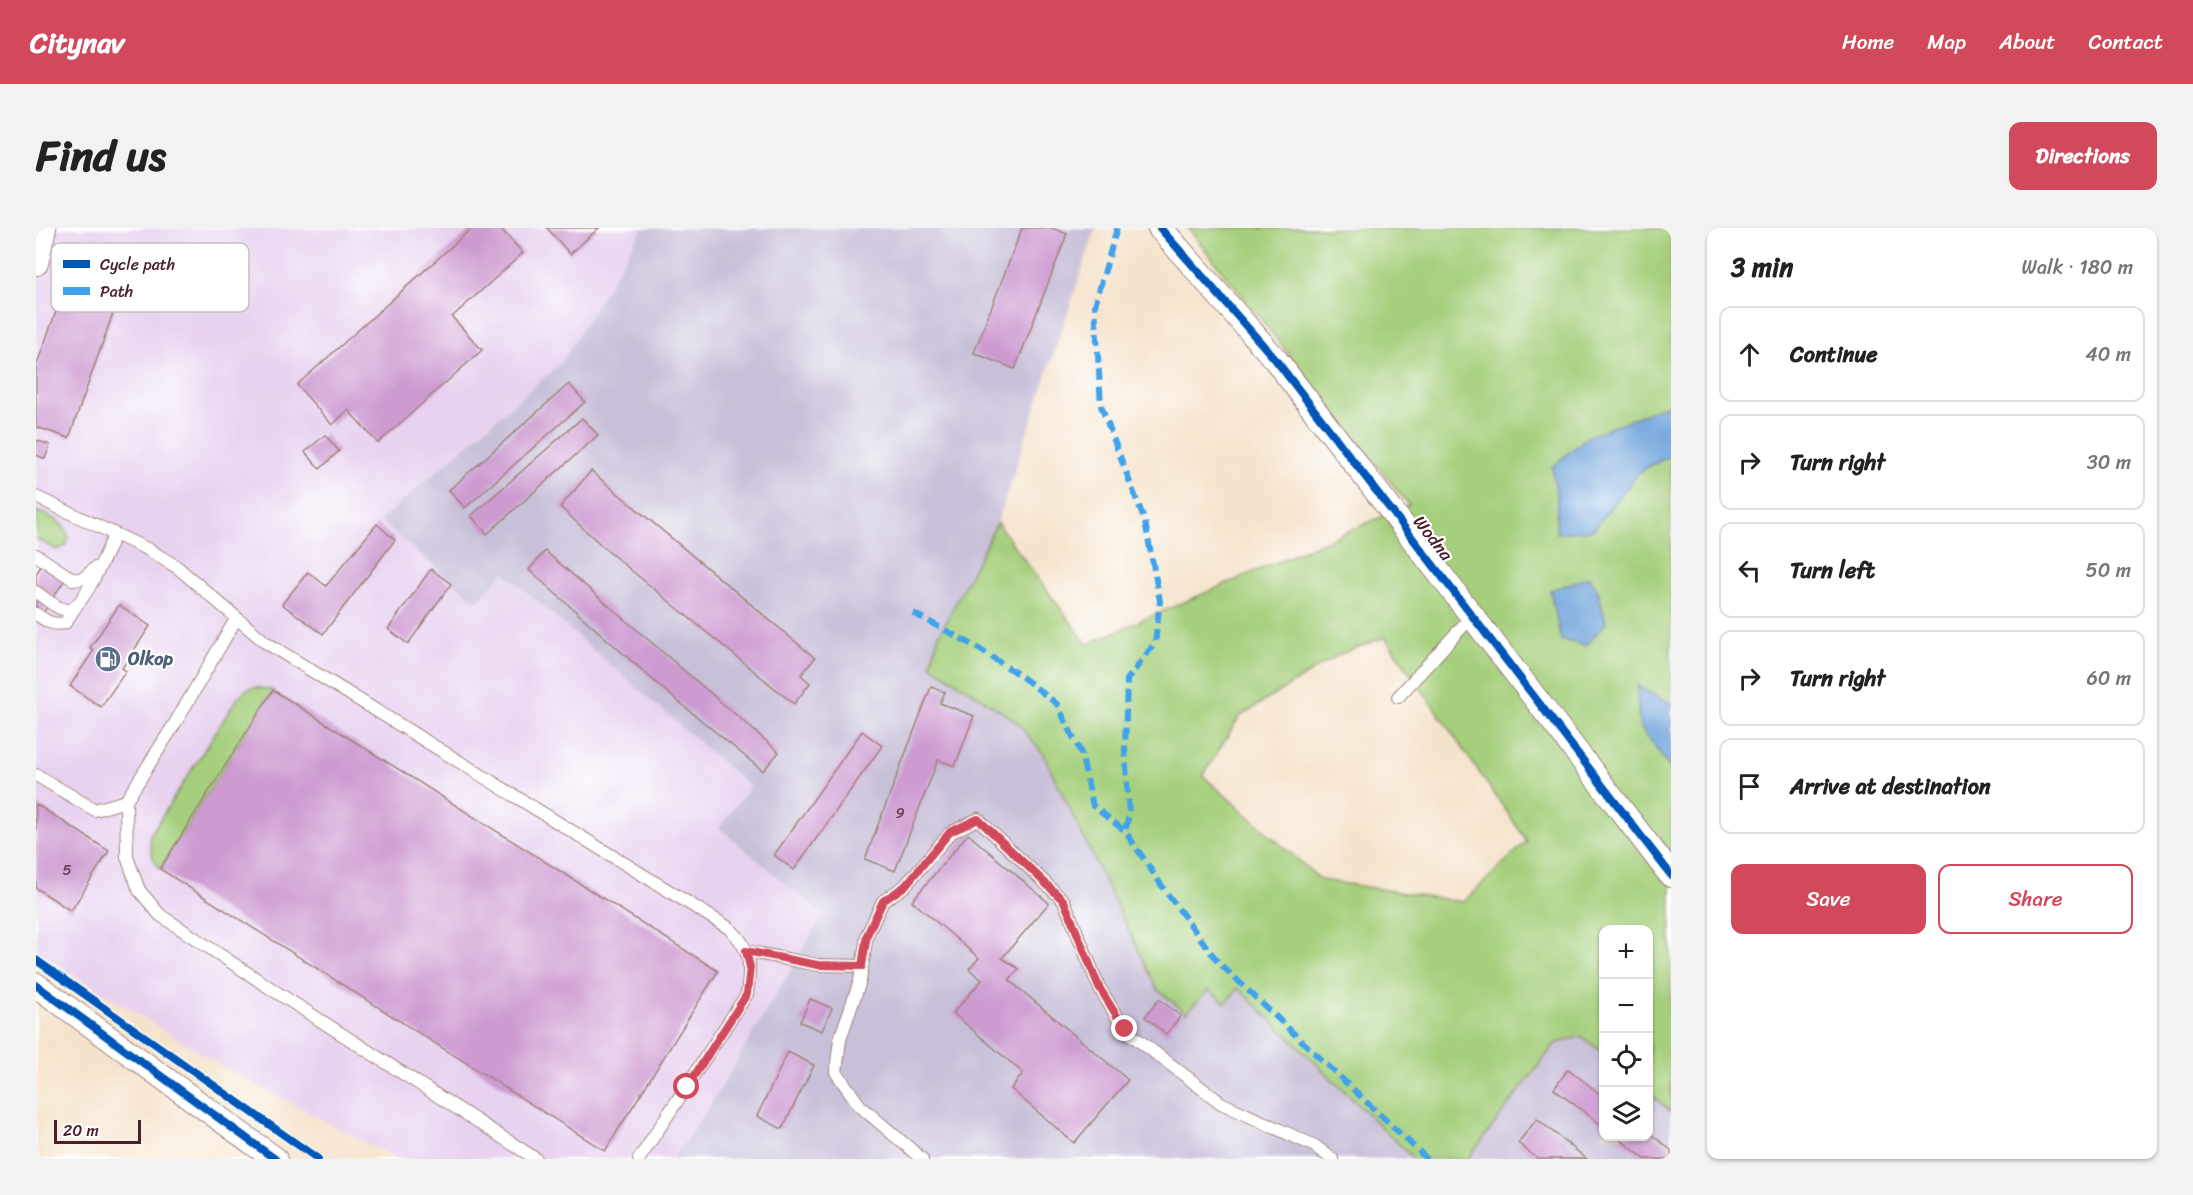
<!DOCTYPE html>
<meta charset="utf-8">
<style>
body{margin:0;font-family:Sriracha,sans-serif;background:#f2f2f2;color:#222}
.controls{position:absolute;right:18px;bottom:18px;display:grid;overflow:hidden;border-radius:12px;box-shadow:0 2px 4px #0004}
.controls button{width:54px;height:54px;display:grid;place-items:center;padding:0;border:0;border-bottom:2px solid #e0e0e0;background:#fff;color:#222;font:30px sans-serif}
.scale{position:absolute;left:18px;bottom:15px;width:87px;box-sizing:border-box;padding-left:6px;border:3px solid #4a1f2b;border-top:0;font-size:16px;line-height:21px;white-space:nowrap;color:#4a1f2b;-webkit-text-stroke:4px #fff;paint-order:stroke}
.stop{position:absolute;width:18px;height:18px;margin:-14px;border:4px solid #d1495b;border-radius:50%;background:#fff}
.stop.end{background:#d1495b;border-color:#fff;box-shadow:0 2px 6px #0008}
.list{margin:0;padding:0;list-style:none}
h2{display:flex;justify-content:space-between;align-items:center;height:78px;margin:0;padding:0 24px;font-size:26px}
h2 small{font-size:20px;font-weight:400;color:#767676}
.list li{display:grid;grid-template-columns:39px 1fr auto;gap:18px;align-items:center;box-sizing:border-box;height:96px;margin:0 12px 12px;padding:0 12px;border:2px solid #e0e0e0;border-radius:12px}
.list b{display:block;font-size:22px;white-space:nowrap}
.list em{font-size:20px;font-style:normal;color:#767676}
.actions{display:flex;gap:12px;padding:18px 24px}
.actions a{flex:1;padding:14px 0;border:2px solid #d1495b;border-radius:12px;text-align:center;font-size:21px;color:#d1495b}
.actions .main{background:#d1495b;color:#fff}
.icon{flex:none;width:33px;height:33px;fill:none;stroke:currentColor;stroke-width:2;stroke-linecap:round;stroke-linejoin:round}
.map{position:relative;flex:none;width:1635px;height:931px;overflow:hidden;border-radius:12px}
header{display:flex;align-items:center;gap:36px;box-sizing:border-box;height:84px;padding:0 30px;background:#d1495b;color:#fff}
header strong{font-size:28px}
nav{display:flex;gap:33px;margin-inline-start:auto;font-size:21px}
.intro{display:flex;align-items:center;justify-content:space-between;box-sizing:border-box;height:144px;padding:0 36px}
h1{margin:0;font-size:42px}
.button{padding:15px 27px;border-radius:12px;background:#d1495b;color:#fff;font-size:21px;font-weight:700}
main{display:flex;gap:36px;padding:0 36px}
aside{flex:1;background:#fff;border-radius:12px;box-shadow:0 2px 4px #0004}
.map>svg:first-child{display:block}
</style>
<header>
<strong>Citynav</strong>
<nav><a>Home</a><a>Map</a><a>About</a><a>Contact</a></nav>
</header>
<div class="intro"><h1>Find us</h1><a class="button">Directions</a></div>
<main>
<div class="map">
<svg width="1635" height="931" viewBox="0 0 1635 931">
<rect width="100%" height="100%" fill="#fff"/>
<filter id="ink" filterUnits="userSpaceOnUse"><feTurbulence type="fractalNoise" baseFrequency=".0167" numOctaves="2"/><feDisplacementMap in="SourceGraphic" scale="12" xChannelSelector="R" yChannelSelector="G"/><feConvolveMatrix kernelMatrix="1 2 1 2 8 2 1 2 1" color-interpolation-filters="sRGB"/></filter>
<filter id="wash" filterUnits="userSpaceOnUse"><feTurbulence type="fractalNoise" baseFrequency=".008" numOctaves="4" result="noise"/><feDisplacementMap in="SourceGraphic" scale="24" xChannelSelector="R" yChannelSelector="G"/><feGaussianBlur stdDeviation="1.35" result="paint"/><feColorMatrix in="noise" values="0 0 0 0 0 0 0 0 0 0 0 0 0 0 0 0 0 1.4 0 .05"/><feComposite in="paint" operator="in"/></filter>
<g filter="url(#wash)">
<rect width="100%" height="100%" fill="#f5e4cc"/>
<path fill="#e7d2ef" d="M0,0H607L526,134L344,293L468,344L714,559L683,600L787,687L680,868L637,931H360L185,838L0,723Z"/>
<g fill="#c8bfd8">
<path d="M607,0H1060L961,295L902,409L895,437L981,494L1007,526L1121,761L1202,760L1374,927L1375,931H637L680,868L787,687L683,600L714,559L468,344L441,374L344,293L526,134Z"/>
<path d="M1545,808L1567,825L1568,908H1612L1613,864L1635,884V931H1432L1519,816Z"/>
</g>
<g fill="#a5cf7b" stroke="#787753" stroke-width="1.5" fill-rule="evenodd">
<path d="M1152,0H1635V179L1516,239L1521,269L1520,304L1557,302L1603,244L1635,227V476L1601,459L1603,497L1635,541V884L1613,864L1612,702H1568L1567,825L1545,808L1519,816L1432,931H1375L1374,927L1202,760L1190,775L1172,762L1150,785L1121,761L1007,526L981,494L895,437L902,409L961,295L1051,416L1373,277ZM1562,363L1570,395L1550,418ZM1349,409L1491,613L1427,674L1285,652L1167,548L1203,489L1302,427Z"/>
<path d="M0,283C15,289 29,293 33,310L30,318L21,322L0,311Z"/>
<path d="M218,459L237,462L124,641L117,630L113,609L202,469L210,462Z"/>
</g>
<g fill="#6ea3db" stroke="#5c6183" stroke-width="1.5">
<path d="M1635,175V227L1603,244L1557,302L1520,305L1521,269L1516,239L1551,209Z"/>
<path d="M1554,349L1562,363L1570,395L1550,418L1525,412L1514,362Z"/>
<path d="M1601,458L1635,476V541L1603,497Z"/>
</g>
<g id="blocks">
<g fill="#ce9bd1">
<path d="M436,0H464L487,25L416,89L446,122L342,215L312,182L296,197L261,157Z"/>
<path d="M511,0H563L534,26Z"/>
<path d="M986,0H1016L1031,6L979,141L938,125Z"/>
<path d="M43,19L94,37L33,210L0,199V139Z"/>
<path d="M533,156L549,174L429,280L413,262Z"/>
<path d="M546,190L562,207L451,306L435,288Z"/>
<path d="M289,207L303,223L284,241L269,224Z"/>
<path d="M0,212L14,217L9,231L0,227Z"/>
<path d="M555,243L779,430L765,447L774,455L758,476L573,324L524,279Z"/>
<path d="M341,296L359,312L287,406L246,376L272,344L290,358Z"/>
<path d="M509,323L743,524L727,543L626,460L493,342Z"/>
<path d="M9,332L32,347L3,391L0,389V346Z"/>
<path d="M395,341L415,356L372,416L352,401Z"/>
<path d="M83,377L114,398L86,440L90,443L65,479L34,458L58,422L54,420Z"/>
<path d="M895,459L909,464L904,475L938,488L919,538L902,532L859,643L829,631Z"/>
<path d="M237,462L682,743L569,923L124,641Z"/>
<path d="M826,503L846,518L758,642L738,627Z"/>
<path d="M0,576L73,623L35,683L0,660Z"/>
<path d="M932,606L1013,675L966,730L983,741L973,752L1092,852L1038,915L975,861L987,845L917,785L946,752L933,741L943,730L876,673Z"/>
<path d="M774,771L796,780L786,803L764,794Z"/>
<path d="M1123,771L1145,788L1130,806L1109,789Z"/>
<path d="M752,824L778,837L746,901L721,888Z"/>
<path d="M1532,841L1568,869V899L1518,861Z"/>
<path d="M1501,891L1551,931H1502L1482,915Z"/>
<path d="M1612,904L1635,922V931H1609L1580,908H1612Z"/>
</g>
</g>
</g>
<g filter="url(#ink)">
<use href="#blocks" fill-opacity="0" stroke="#a0827c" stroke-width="1.5"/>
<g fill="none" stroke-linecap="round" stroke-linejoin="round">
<defs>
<g id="service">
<path d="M0,269L113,322L141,339L229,414L693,700C716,721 715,737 711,766L603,931"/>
<path d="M0,327L38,352L48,350L59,340"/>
<path d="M0,364C8,369 22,383 33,382C48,379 72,321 79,306"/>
<path d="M0,386C10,393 17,398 29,395L40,378"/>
<path d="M1362,469L1437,387"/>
<path d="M0,547L59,582L90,573L141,492L200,391"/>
<path d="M90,573L91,629L103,662L124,687L234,760L500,931"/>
<path d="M710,723L782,737L826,738"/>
<path d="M886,931L824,878L800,844L804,811L824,753L831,707L847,673L869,658L914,605L942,591L1028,673L1063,759L1089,802L1185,875L1279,918L1296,931"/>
</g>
<g id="minor">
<path d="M1124,0L1239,131L1635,647"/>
<path d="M0,35L8,0"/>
<path d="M0,757L239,931"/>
</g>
</defs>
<use href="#service" stroke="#a0827c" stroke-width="14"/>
<use href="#minor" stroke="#a0827c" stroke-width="26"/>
<use href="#service" stroke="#fff" stroke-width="12"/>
<use href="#minor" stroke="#fff" stroke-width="24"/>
<g stroke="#40a2eb" stroke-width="6" stroke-dasharray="12 6" stroke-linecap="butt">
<path d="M1081,0L1059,77L1065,178L1109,294L1124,373L1119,415L1091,452L1089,521L1093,587L1089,603L1130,664L1182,734L1391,931"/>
<path d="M877,385L935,416L985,448L1021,476L1045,525L1057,578L1089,603"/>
</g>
<defs>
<g id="cycleway">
<path d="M1124,0L1239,131L1635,647"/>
<path d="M0,732L282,931"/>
<path d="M0,757L239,931"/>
</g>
</defs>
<use href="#cycleway" stroke="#fff" stroke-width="11"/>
<use href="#cycleway" stroke="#0057b8" stroke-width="8"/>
</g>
</g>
<g fill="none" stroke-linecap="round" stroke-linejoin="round" filter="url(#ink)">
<path stroke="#d1495b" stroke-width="8" d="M651,859L711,766L714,739L710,723L782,737L826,738L831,707L847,673L869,658L914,604L942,591L1028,673L1063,759L1089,801"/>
</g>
<defs>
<symbol id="fuel-disc" viewBox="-11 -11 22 22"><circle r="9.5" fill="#5c6f8a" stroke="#fff"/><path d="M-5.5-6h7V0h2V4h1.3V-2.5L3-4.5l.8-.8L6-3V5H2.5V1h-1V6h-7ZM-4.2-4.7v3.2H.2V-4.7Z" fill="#fff"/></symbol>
</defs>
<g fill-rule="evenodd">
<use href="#fuel-disc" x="57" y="416" width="30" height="30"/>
</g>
<g text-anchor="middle" stroke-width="4.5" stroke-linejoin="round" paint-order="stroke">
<g font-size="15" fill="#6b3e54">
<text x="864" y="590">9</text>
<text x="31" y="647">5</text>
</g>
<g font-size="18" fill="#4a1f2b" stroke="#fff">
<text transform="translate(1397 310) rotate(52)" y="6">Wodna</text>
</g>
<g font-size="18" font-weight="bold" fill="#4e5e75" stroke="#fff" text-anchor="start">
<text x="92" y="437">Olkop</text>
</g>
</g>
<rect x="15" y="15" width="198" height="69" rx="9" fill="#fff" stroke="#c9bcbf" stroke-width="1.5"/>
<rect x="27" y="32" width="27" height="8" fill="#0057b8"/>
<rect x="27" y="59" width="27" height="8" fill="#40a2eb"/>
<g font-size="16" fill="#4a1f2b">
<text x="64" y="42">Cycle path</text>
<text x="64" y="69">Path</text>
</g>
</svg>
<div class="controls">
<button>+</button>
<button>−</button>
<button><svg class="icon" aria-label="locate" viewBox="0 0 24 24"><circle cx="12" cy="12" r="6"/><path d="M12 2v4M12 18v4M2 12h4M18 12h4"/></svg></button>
<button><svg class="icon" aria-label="layers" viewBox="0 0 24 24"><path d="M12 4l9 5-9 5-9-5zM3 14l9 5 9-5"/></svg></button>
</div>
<div class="scale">20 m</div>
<div class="stop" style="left:651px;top:859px"></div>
<div class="stop end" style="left:1089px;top:801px"></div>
</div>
<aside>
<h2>3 min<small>Walk · 180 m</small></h2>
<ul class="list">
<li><svg class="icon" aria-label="ahead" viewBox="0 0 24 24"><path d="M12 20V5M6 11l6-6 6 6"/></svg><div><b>Continue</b></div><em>40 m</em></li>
<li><svg class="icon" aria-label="right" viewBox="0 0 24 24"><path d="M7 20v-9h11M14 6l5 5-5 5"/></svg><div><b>Turn right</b></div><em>30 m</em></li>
<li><svg class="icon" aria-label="left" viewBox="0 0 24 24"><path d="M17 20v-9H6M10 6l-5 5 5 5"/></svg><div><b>Turn left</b></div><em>50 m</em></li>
<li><svg class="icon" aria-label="right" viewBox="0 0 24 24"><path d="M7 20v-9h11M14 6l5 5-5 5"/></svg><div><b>Turn right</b></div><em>60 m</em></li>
<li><svg class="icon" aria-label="arrive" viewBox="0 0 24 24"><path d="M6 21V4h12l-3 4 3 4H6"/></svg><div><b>Arrive at destination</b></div></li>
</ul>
<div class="actions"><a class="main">Save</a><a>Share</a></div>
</aside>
</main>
